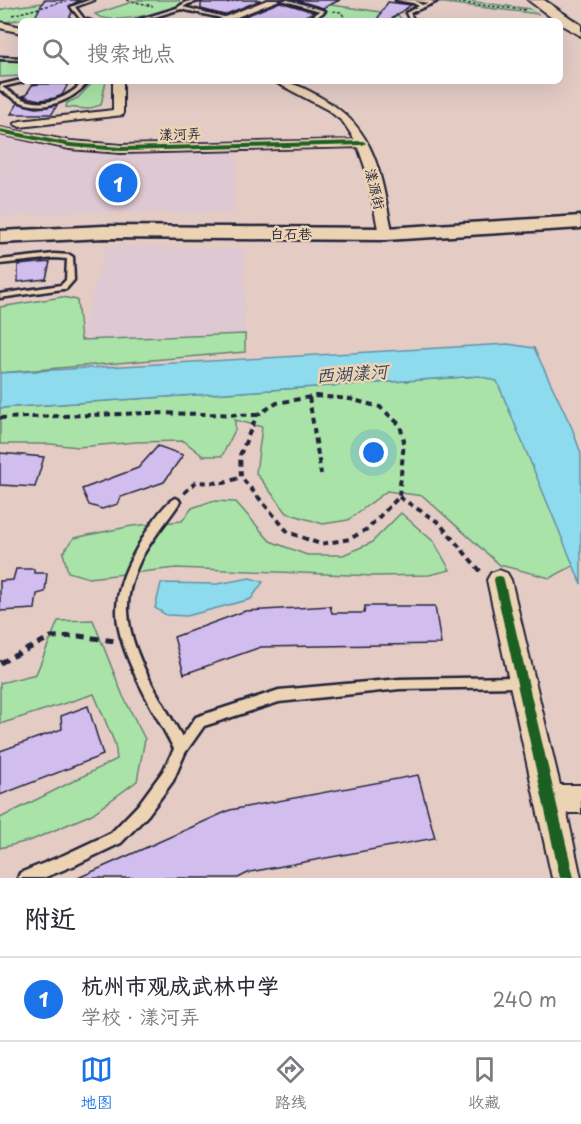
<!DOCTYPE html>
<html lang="zh">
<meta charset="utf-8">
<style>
body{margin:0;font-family:"Playpen Sans","LXGW WenKai TC",sans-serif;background:#f7f7f7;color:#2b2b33}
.you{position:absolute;left:374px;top:453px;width:21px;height:21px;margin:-15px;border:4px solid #fff;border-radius:50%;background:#1a73e8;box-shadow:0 0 0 9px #1a73e833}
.badge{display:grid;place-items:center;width:39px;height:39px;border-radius:50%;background:#1a73e8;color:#fff;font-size:20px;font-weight:700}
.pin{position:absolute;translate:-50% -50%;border:3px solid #fff;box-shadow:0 2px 6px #0006}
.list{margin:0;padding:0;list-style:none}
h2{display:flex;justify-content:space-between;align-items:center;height:78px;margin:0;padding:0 24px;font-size:26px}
h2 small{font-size:20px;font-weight:400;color:#7c7c81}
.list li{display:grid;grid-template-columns:39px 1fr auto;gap:18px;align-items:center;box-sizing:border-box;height:84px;padding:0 24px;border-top:2px solid #e1e1e2}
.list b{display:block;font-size:22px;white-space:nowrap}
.list p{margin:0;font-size:20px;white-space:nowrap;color:#7c7c81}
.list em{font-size:20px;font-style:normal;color:#7c7c81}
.icon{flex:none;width:33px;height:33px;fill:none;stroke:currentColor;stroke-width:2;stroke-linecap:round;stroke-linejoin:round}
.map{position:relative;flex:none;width:581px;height:878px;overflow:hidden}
.search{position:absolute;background:#fff;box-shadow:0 6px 24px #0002;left:18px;right:18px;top:18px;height:66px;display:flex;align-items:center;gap:15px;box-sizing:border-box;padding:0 21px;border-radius:9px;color:#7c7c81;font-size:22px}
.sheet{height:162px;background:#fff}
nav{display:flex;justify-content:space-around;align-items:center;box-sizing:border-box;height:84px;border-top:2px solid #e1e1e2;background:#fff;font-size:16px;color:#7c7c81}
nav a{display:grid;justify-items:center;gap:3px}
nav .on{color:#1a73e8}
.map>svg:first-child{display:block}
</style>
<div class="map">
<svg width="581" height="878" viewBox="0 0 581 878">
<rect width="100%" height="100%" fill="#e4ccc5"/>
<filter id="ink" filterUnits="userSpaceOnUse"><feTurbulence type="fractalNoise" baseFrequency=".0167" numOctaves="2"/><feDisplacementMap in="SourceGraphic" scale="12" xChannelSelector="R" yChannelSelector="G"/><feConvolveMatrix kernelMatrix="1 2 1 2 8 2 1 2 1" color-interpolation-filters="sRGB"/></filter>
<g filter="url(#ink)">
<g fill="#dec8d1">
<path d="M0,135L97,153L126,154L237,150L234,213L76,212L0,217Z"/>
<path d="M106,246L244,249L245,334L80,340Z"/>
</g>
<g fill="#aae3a8" stroke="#668272" stroke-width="1.5">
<path d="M55,0H84L40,16L0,23V10C20,4 35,6 55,0Z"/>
<path d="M138,0H179L180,4C167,13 108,26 95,14Z"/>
<path d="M289,0H311V2L388,13L398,15L403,21H272L281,4Z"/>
<path d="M419,0H460L531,9L539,14Z"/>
<path d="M0,61H21V76L0,77Z"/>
<path d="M94,81H106L101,105L87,109L66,107L67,103L78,98Z"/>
<path d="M62,297L77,300L81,340L245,334V352L0,373V307Z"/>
<path d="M480,376L497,381L575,565L550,578L500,565L423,496L387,491L348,520L323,524L287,513L256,473L262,427L235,420V430L222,456H203L184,441L136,442L78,447L51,444H0V408Z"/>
<path d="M212,501L236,502L270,541L307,555H343L371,543L401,513L434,542L450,570L429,575L374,576L176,568L89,578L68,572L63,553L74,538L132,526L182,521L192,508Z"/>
<path d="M93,620L123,696L145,739L137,781L92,814L32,840L0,848V818L117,759L115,744L94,694L0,724V683L36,674L58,621Z"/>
</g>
<g fill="#8edbed" stroke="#6391a6" stroke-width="1.5">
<path d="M508,344L534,348L572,428L581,454V584L497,381L479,376L0,408V373Z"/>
<path d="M250,578L263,582L251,599L187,616L166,615L155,608L161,583L217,584Z"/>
</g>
<path fill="#e4ccc5" d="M518,0L576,5L581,8V18L536,13Z"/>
<g fill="#d1bdee" stroke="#22223b" stroke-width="1.5">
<path d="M44,0H80L69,6L72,12L68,21H33Z"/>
<path d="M238,0H261L224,15L201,9V3H226Z"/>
<path d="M296,0H340L323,8Z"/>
<path d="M280,2L314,12L305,16L304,21H233Z"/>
<path d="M388,2L411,5L388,21H376Z"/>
<path d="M39,84H68L62,95L55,98L40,100L22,96L26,95L32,85Z"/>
<path d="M18,103L36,108L57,105L52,114H11Z"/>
<path d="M50,262L46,279L18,282V265Z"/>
<path d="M158,446L183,455L164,482L121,497L118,504L102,509L89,505L82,489L138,468Z"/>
<path d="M0,453L44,457L35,487L0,485Z"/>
<path d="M16,569H34V573H47L45,592L37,594L35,609L0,611V581L13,580Z"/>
<path d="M330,606L332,613H364L365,606H435L441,644L261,647L184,674L174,637L245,611Z"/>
<path d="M88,706L103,755L0,795V751L62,729L61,716Z"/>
<path d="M418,775L435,838L250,872L238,878H78L230,810Z"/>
</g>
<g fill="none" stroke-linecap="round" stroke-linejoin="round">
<defs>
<g id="lane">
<path d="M89,0H94L75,7L84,19L91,21H82L71,7Z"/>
<path d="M195,0H202L188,4L183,7L228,18L226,19L181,9L141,21H135L177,8L186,2Z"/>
<path d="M282,0H288L325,11L311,21H306L320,11Z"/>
<path d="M396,0H426L436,2L410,13L414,21H410L406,13L419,6L413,3ZM415,1L429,3L422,5Z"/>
<path d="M0,57L21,58V60L0,59Z"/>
<path d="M21,80V81H23V82L2,87C9,91 15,96 23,99C45,108 69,98 84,81H89C72,102 42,113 16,100C11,97 5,93 0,90V85Z"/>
<path d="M54,254L70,255L73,257L74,280L66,289H63L0,298V294L61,285L66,280L67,259L54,258L0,264V260Z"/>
<path d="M175,498L178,499L180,502C168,520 154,536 143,555C134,572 127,592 128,612C130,655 162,700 182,737L196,717L279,690L400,679L520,677L524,678L526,682L524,686L520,687L400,689L279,702L204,726L185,753L173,781L148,815L121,843L73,866L43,878H18L20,873L64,855L111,833L138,805L163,771L174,749C155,712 116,651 117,610C117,585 129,562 141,541C148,529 163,504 175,498Z"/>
</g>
<g id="street">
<path d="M267,0H279L227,21H215Z"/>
<path d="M0,22L21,27V33L0,28Z"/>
<path d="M113,81H123V115L20,127L14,124L20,121L113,110Z"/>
<path d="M273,81C291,81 305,88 320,97C378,129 380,175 393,234L391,237H381L379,234L367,173L358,147L121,153L70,149L0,134V128L70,141L121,145L355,140L343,122L328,110Z"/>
<path d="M499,570L507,573L511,580L560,785H581V813H567L581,878H552L487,580L491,573Z"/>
</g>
<path id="secondary" d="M581,216V228L386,240L104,238L0,243V231L104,226L386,228Z"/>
<path id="primary" d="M528,0H544L581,25V36L560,24V21H556Z"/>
</defs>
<use href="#lane" stroke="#22223b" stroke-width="5"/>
<use href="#street" stroke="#22223b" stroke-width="4"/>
<use href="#secondary" stroke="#22223b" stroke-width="5"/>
<use href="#primary" stroke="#22223b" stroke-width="4"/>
<g stroke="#22223b" stroke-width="1.5" stroke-dasharray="3 2" stroke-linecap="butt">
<path d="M127,0L153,6"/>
<path d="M443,1L525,10"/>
<path d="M333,11L341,12L345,18L354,21"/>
<path d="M12,15L66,1"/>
</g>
<g stroke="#22223b" stroke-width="4" stroke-dasharray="6 4.5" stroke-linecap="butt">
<path d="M316,396L350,399L380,407L400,425L404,441L399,497L367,529L350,539L320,544L288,532L241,477L240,455L257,415L277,403Z"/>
<path d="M309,397L321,474"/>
<path d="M0,418L149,413L257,415"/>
<path d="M184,493L196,482L224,483L241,477"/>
<path d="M399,497L438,522L482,573"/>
</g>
<path stroke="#22223b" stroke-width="5" stroke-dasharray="8 6" stroke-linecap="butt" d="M0,663L51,637L79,636L115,641"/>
<use href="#lane" fill="#ecd3b4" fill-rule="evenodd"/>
<use href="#street" fill="#ecd3b4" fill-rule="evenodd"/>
<use href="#secondary" fill="#ecd3b4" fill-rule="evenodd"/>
<use href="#primary" fill="#ecd3b4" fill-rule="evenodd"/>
<defs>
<g id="cycleway">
<path d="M0,129L70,143L121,147L363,141L366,143L363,145L121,151L70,147L0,133Z"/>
<path d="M499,576L503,577L504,580L574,878H560L494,580L495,577Z"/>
</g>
</defs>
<use href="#cycleway" stroke="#ecd3b4" stroke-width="4"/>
<use href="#cycleway" fill="#1b5e20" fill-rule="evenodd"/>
</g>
</g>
<g text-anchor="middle" stroke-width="5" stroke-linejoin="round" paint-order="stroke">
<g font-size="14" fill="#22223b" stroke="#ecd3b4">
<text transform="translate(180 134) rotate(-2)" y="5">漾河弄</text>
<text transform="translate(375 189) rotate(76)" y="5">漾源街</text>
<text x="291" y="239">白石巷</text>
</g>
<g font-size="18" font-style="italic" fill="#38475f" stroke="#ecd3b4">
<text transform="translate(352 374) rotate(-4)" y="6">西湖漾河</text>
</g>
</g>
</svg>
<div class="you"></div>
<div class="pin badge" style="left:118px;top:183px">1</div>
<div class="search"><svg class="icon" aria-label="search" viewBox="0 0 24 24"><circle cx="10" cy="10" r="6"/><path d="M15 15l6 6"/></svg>搜索地点</div>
</div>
<section class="sheet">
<h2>附近<small></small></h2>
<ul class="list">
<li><span class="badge">1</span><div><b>杭州市观成武林中学</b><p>学校 · 漾河弄</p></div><em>240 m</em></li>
</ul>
</section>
<nav>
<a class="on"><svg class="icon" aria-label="map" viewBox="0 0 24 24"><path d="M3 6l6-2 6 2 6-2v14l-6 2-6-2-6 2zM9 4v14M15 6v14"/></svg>地图</a>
<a><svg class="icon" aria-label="directions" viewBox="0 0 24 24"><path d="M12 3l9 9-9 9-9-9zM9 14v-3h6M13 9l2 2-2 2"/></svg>路线</a>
<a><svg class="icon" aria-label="saved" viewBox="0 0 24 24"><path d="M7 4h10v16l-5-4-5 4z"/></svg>收藏</a>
</nav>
